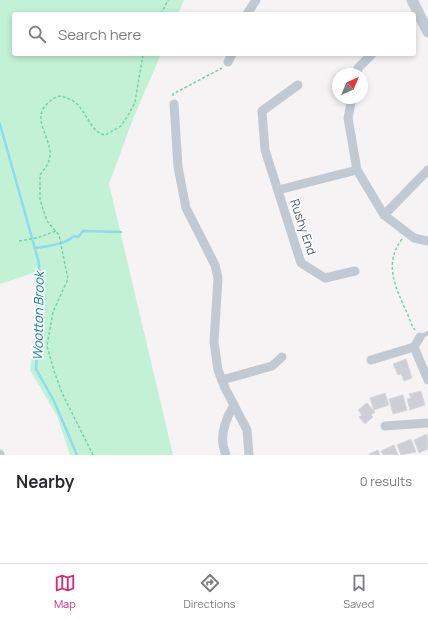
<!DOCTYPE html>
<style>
body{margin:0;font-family:Manrope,sans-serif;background:#f2f2f3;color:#2b2b33}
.compass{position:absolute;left:332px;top:68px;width:36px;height:36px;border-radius:50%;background:#fff;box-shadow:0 2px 6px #0003;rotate:44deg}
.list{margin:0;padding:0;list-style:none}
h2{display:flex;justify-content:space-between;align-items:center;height:52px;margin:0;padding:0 16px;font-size:17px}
h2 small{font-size:13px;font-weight:400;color:#7c7c81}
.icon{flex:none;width:22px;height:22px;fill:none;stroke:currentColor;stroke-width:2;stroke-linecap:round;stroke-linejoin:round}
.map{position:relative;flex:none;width:428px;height:455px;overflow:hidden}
.search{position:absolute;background:#fff;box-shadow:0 2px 6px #0003;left:12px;right:12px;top:12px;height:44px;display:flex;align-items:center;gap:10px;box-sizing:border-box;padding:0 14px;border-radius:4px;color:#7c7c81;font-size:15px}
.sheet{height:108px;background:#fff}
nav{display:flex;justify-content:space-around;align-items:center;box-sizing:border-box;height:56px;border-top:1px solid #e1e1e2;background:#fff;font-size:11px;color:#7c7c81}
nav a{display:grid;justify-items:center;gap:2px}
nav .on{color:#db2777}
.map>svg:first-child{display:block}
</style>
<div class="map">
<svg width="428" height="455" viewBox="0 0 428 455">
<rect width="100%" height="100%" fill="#f5f3f3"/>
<path fill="#c3f1d5" d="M0,0H184L178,14H14V54H161L133,119L109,184L173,455H70L57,416L30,370L34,338L36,295L33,273L0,284Z"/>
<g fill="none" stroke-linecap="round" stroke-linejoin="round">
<g stroke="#90daee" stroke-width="2.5">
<path d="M0,124L39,263L40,301L36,369L54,401L77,455"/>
<path d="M35,248C48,246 64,245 74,236L78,237L83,231L121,232"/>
</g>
</g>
<g fill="#cdcfd5" stroke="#d7d9de">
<path d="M406,359L412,378L404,381L401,374L398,375L393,364Z"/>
<path d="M421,391L425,405L410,410L407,399L411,398L409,394Z"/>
<path d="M385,393L389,405L374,410L370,398Z"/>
<path d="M403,395L407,410L393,414L389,399Z"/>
<path d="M367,403L375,412L371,415L373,417L365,424L359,417L362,415L358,410Z"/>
<path d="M427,434L428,449L419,453L414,440Z"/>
<path d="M411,439L416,452L401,455L397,445Z"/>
<path d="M394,445L398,455H383L381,451Z"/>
<path d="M378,450L380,455H369V454Z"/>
</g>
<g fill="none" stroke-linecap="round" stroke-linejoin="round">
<g stroke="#7ad0a6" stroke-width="1.5" stroke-dasharray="3 2" stroke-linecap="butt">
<path d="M161,14L168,0"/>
<path d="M173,96V94L222,68"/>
<path d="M402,239C383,264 396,288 407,313C410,319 411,325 415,330"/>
<path d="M19,241L37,238L56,231"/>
<path d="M93,455L62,393L54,371L47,346L53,312L68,279L59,235L47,221L40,200V175C44,169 49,165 50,156C52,138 30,118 48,103C52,99 55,97 61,96C67,98 73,100 78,105C87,114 91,132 105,135L121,126L130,112L135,102L143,54"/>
</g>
<path stroke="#c1cad2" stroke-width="4.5" d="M420,337L428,333"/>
<g stroke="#c1cad2" stroke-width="9">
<path d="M247,14L256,0"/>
<path d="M228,62L232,54"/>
<path d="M357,74L358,68L372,54"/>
<path d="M298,85L262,111L265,150L301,263L325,278L355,271"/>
<path d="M352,98L348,118L357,170L384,215L414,238L428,241"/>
<path d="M174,104L178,167L186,208L215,265L218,278L214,342L218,370L225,388L247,430L249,455"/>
<path d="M278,190L357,170"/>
<path d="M384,215L428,170"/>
<path d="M414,347L428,380"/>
<path d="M371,360L414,347L420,337"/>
<path d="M222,380L272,366L282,357"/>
<path d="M385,426L428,423"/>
<path d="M0,454V455"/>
<path d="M226,455C218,438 225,420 234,405"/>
</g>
<path stroke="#c1cad2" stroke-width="11" d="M412,0L428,32"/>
</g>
<g text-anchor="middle" stroke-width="3.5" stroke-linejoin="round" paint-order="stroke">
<g font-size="12" fill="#4a5661" stroke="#fff">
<text transform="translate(303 227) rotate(72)" y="4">Rushy End</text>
</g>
<g font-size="13" font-style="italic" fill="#0c7c9b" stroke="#fff">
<text transform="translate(38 316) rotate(-89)" y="5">Wootton Brook</text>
</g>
</g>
</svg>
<svg class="compass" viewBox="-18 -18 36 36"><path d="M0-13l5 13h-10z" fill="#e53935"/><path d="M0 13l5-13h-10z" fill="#7c7c81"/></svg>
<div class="search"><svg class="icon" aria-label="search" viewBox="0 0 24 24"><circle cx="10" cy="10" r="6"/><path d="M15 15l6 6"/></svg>Search here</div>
</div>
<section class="sheet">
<h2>Nearby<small>0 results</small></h2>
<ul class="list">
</ul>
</section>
<nav>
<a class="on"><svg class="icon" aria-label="map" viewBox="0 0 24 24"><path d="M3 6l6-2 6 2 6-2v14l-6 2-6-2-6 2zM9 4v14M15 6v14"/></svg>Map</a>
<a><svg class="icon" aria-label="directions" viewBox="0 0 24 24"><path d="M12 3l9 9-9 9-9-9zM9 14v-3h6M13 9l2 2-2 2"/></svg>Directions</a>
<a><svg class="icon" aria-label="saved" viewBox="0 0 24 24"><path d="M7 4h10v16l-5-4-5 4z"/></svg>Saved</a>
</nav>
